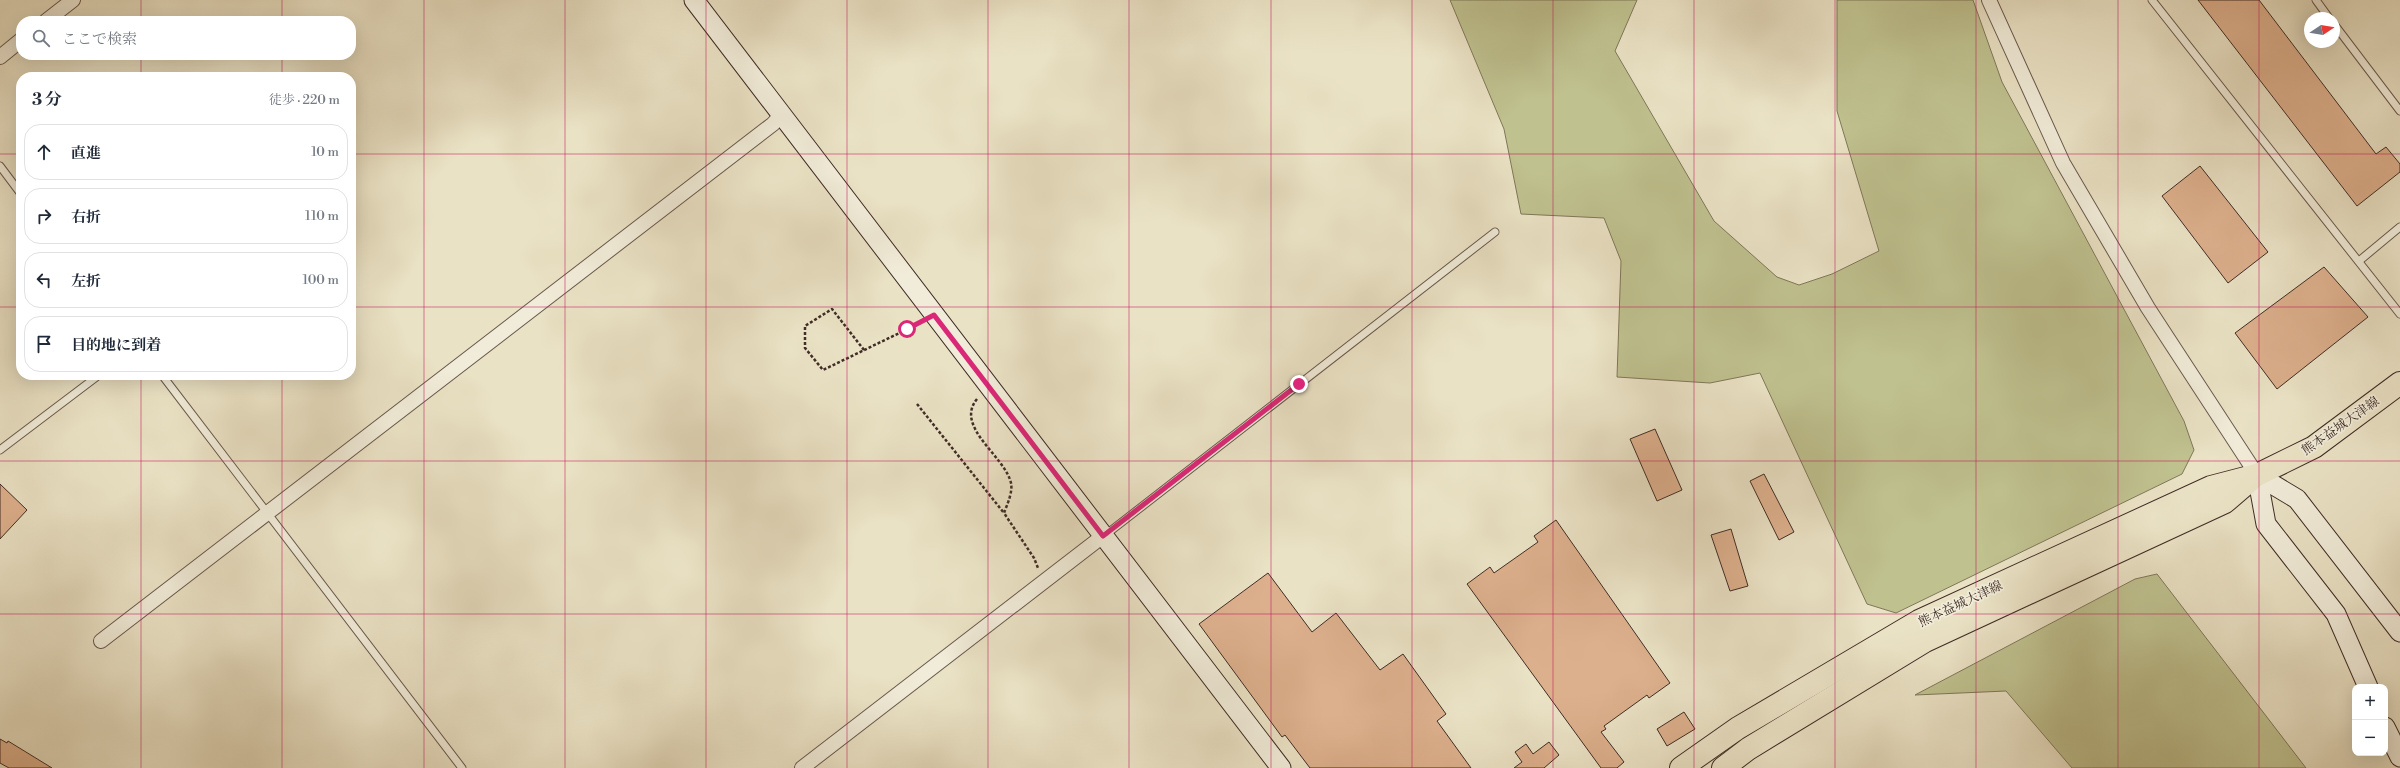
<!DOCTYPE html>
<html lang="ja">
<meta charset="utf-8">
<style>
body{margin:0;font-family:"Libre Bodoni","Noto Serif JP",serif;background:#f2f2f3;color:#1f2937}
.controls{position:absolute;right:12px;bottom:12px;display:grid;overflow:hidden;border-radius:8px;box-shadow:0 4px 16px #0002}
.controls button{width:36px;height:36px;display:grid;place-items:center;padding:0;border:0;border-bottom:1px solid #e0e1e3;background:#fff;color:#1f2937;font:20px sans-serif}
.compass{position:absolute;left:2304px;top:12px;width:36px;height:36px;border-radius:50%;background:#fff;box-shadow:0 4px 16px #0002;rotate:78deg}
.stop{position:absolute;width:12px;height:12px;margin:-9px;border:3px solid #db2777;border-radius:50%;background:#fff}
.stop.end{background:#db2777;border-color:#fff;box-shadow:0 1px 4px #0008}
.list{margin:0;padding:0;list-style:none}
h2{display:flex;justify-content:space-between;align-items:center;height:52px;margin:0;padding:0 16px;font-size:17px}
h2 small{font-size:13px;font-weight:400;color:#747a83}
.list li{display:grid;grid-template-columns:26px 1fr auto;gap:12px;align-items:center;box-sizing:border-box;height:56px;margin:0 8px 8px;padding:0 8px;border:1px solid #e0e1e3;border-radius:16px}
.list b{display:block;font-size:15px;white-space:nowrap}
.list em{font-size:13px;font-style:normal;color:#747a83}
.icon{flex:none;width:22px;height:22px;fill:none;stroke:currentColor;stroke-width:2;stroke-linecap:round;stroke-linejoin:round}
.map{position:relative;flex:none;width:2400px;height:768px;overflow:hidden}
.search{position:absolute;background:#fff;box-shadow:0 4px 16px #0002;left:16px;top:16px;width:340px;height:44px;display:flex;align-items:center;gap:10px;box-sizing:border-box;padding:0 14px;border-radius:16px;color:#747a83;font-size:15px}
.panel{position:absolute;background:#fff;box-shadow:0 4px 16px #0002;left:16px;top:72px;width:340px;height:308px;border-radius:16px}
.map>svg:first-child{display:block}
</style>
<div class="map">
<svg width="2400" height="768" viewBox="0 0 2400 768">
<rect width="100%" height="100%" fill="#eae2c5"/>
<filter id="stains"><feTurbulence type="fractalNoise" baseFrequency=".005" numOctaves="4"/><feColorMatrix values="0 0 0 0 .2 0 0 0 0 .09 0 0 0 0 .02 0 0 0 .5 -.17"/></filter>
<radialGradient id="worn" r=".72"><stop offset=".6" stop-color="#630" stop-opacity="0"/><stop offset="1" stop-color="#630" stop-opacity=".3"/></radialGradient>
<g fill="#bfc18f" stroke="#80775a">
<path d="M1450,0H1637L1615,51L1714,221L1777,277L1799,285L1832,274L1879,251L1837,111V0H1973L2002,82L2184,421L2194,450L2182,474L1896,613L1867,604L1760,373L1710,383L1617,377L1621,261L1604,218L1521,214L1504,129Z"/>
<path d="M2157,574L2306,768H2072L2006,691L1915,695L2135,579Z"/>
</g>
<g fill="#ddb08d" stroke="#402d26">
<path d="M2198,0H2259L2376,154L2386,147L2400,164V172L2357,206Z"/>
<path d="M2200,166L2268,252L2228,283L2162,196Z"/>
<path d="M2324,267L2368,317L2277,389L2235,333Z"/>
<path d="M1655,429L1682,490L1657,501L1630,439Z"/>
<path d="M1764,474L1794,532L1779,540L1750,481Z"/>
<path d="M0,484L27,510L0,539Z"/>
<path d="M1556,520L1670,683L1649,698L1647,695L1604,726L1606,729L1601,732L1624,762L1617,768H1601L1467,584L1490,567L1494,573L1538,542L1534,536Z"/>
<path d="M1731,529L1748,586L1730,591L1711,535Z"/>
<path d="M1268,573L1312,632L1336,613L1380,670L1403,654L1446,714L1437,721L1471,768H1310L1285,735L1282,737L1199,624Z"/>
<path d="M1684,712L1695,729L1667,746L1657,729Z"/>
<path d="M0,739L7,743L8,741L52,768H9L0,763Z"/>
<path d="M1549,742L1559,755L1544,768H1514L1522,762L1515,752L1526,744L1533,754Z"/>
</g>
<g fill="none" stroke-linecap="round" stroke-linejoin="round">
<defs>
<g id="lane">
<path d="M2152,0L2400,314"/>
<path d="M2316,0L2329,18"/>
<path d="M2334,24L2400,111"/>
<path d="M0,166L21,194"/>
<path d="M2359,261L2400,227"/>
<path d="M162,375L462,768"/>
<path d="M0,450L99,375"/>
<path d="M1104,536L1495,232"/>
</g>
<g id="street">
<path d="M1989,0L2063,163L2148,308L2257,475"/>
<path d="M46,21L73,0"/>
<path d="M0,57L21,40"/>
<path d="M101,641L773,124L782,114"/>
<path d="M802,768L1103,536"/>
</g>
<g id="secondary">
<path d="M694,0L1281,768"/>
<path d="M2257,475L2266,524L2336,614L2368,687"/>
<path d="M2257,475L2297,499L2400,632"/>
<path d="M2385,727L2400,757"/>
</g>
<g id="primary">
<path d="M1681,768L1738,728L1919,621L2211,487L2257,475L2314,447L2400,383"/>
<path d="M1723,768L1748,749L1925,641L2225,502L2253,478"/>
</g>
</defs>
<use href="#lane" stroke="#6a5a4e" stroke-width="9"/>
<use href="#street" stroke="#6a5a4e" stroke-width="16"/>
<use href="#secondary" stroke="#402d26" stroke-width="21"/>
<use href="#primary" stroke="#402d26" stroke-width="24"/>
<g stroke="#402d26" stroke-width="2.5" stroke-dasharray="3 2" stroke-linecap="butt">
<path d="M864,350L832,309L805,326V348L823,370L920,323"/>
<path d="M977,399C954,427 1005,456 1011,483C1013,492 1007,505 1004,513L1034,558L1038,568"/>
<path d="M917,404L1004,513"/>
</g>
<use href="#lane" stroke="#f1ecd9" stroke-width="7"/>
<use href="#street" stroke="#f1ecd9" stroke-width="14"/>
<use href="#secondary" stroke="#f1ecd9" stroke-width="19"/>
<use href="#primary" stroke="#eae2c5" stroke-width="22"/>
</g>
<g fill="none" stroke-linecap="round" stroke-linejoin="round">
<path stroke="#db2777" stroke-width="5" d="M907,329L934,315L1103,536L1299,384"/>
</g>
<path fill="none" stroke="#c2185b" stroke-width="1" stroke-opacity="0.55" d="M141,0V21M282,0V21M424,0V768M565,0V768M706,0V768M847,0V768M988,0V768M1129,0V768M1271,0V768M1412,0V768M1553,0V768M1694,0V768M1835,0V768M1976,0V768M2118,0V768M2259,0V768M141,55V77M282,55V77M0,154H21M351,154H2400M0,307H21M351,307H2400M141,375V768M282,375V768M0,461H2400M0,614H2400"/>
<g text-anchor="middle" stroke-width="3.5" stroke-linejoin="round" paint-order="stroke">
<g font-size="13" fill="#402d26" stroke="#f1ecd9">
<text transform="translate(2340 425) rotate(-35)" y="5">熊本益城大津線</text>
<text transform="translate(1960 603) rotate(-25)" y="5">熊本益城大津線</text>
</g>
</g>
<rect width="100%" height="100%" filter="url(#stains)"/>
<rect width="100%" height="100%" fill="url(#worn)"/>
</svg>
<div class="controls">
<button>+</button>
<button>−</button>
</div>
<svg class="compass" viewBox="-18 -18 36 36"><path d="M0-13l5 13h-10z" fill="#e53935"/><path d="M0 13l5-13h-10z" fill="#747a83"/></svg>
<div class="stop" style="left:907px;top:329px"></div>
<div class="stop end" style="left:1299px;top:384px"></div>
<div class="search"><svg class="icon" aria-label="search" viewBox="0 0 24 24"><circle cx="10" cy="10" r="6"/><path d="M15 15l6 6"/></svg>ここで検索</div>
<section class="panel">
<h2>3 分<small>徒歩 · 220 m</small></h2>
<ul class="list">
<li><svg class="icon" aria-label="ahead" viewBox="0 0 24 24"><path d="M12 20V5M6 11l6-6 6 6"/></svg><div><b>直進</b></div><em>10 m</em></li>
<li><svg class="icon" aria-label="right" viewBox="0 0 24 24"><path d="M7 20v-9h11M14 6l5 5-5 5"/></svg><div><b>右折</b></div><em>110 m</em></li>
<li><svg class="icon" aria-label="left" viewBox="0 0 24 24"><path d="M17 20v-9H6M10 6l-5 5 5 5"/></svg><div><b>左折</b></div><em>100 m</em></li>
<li><svg class="icon" aria-label="arrive" viewBox="0 0 24 24"><path d="M6 21V4h12l-3 4 3 4H6"/></svg><div><b>目的地に到着</b></div></li>
</ul>
</section>
</div>
